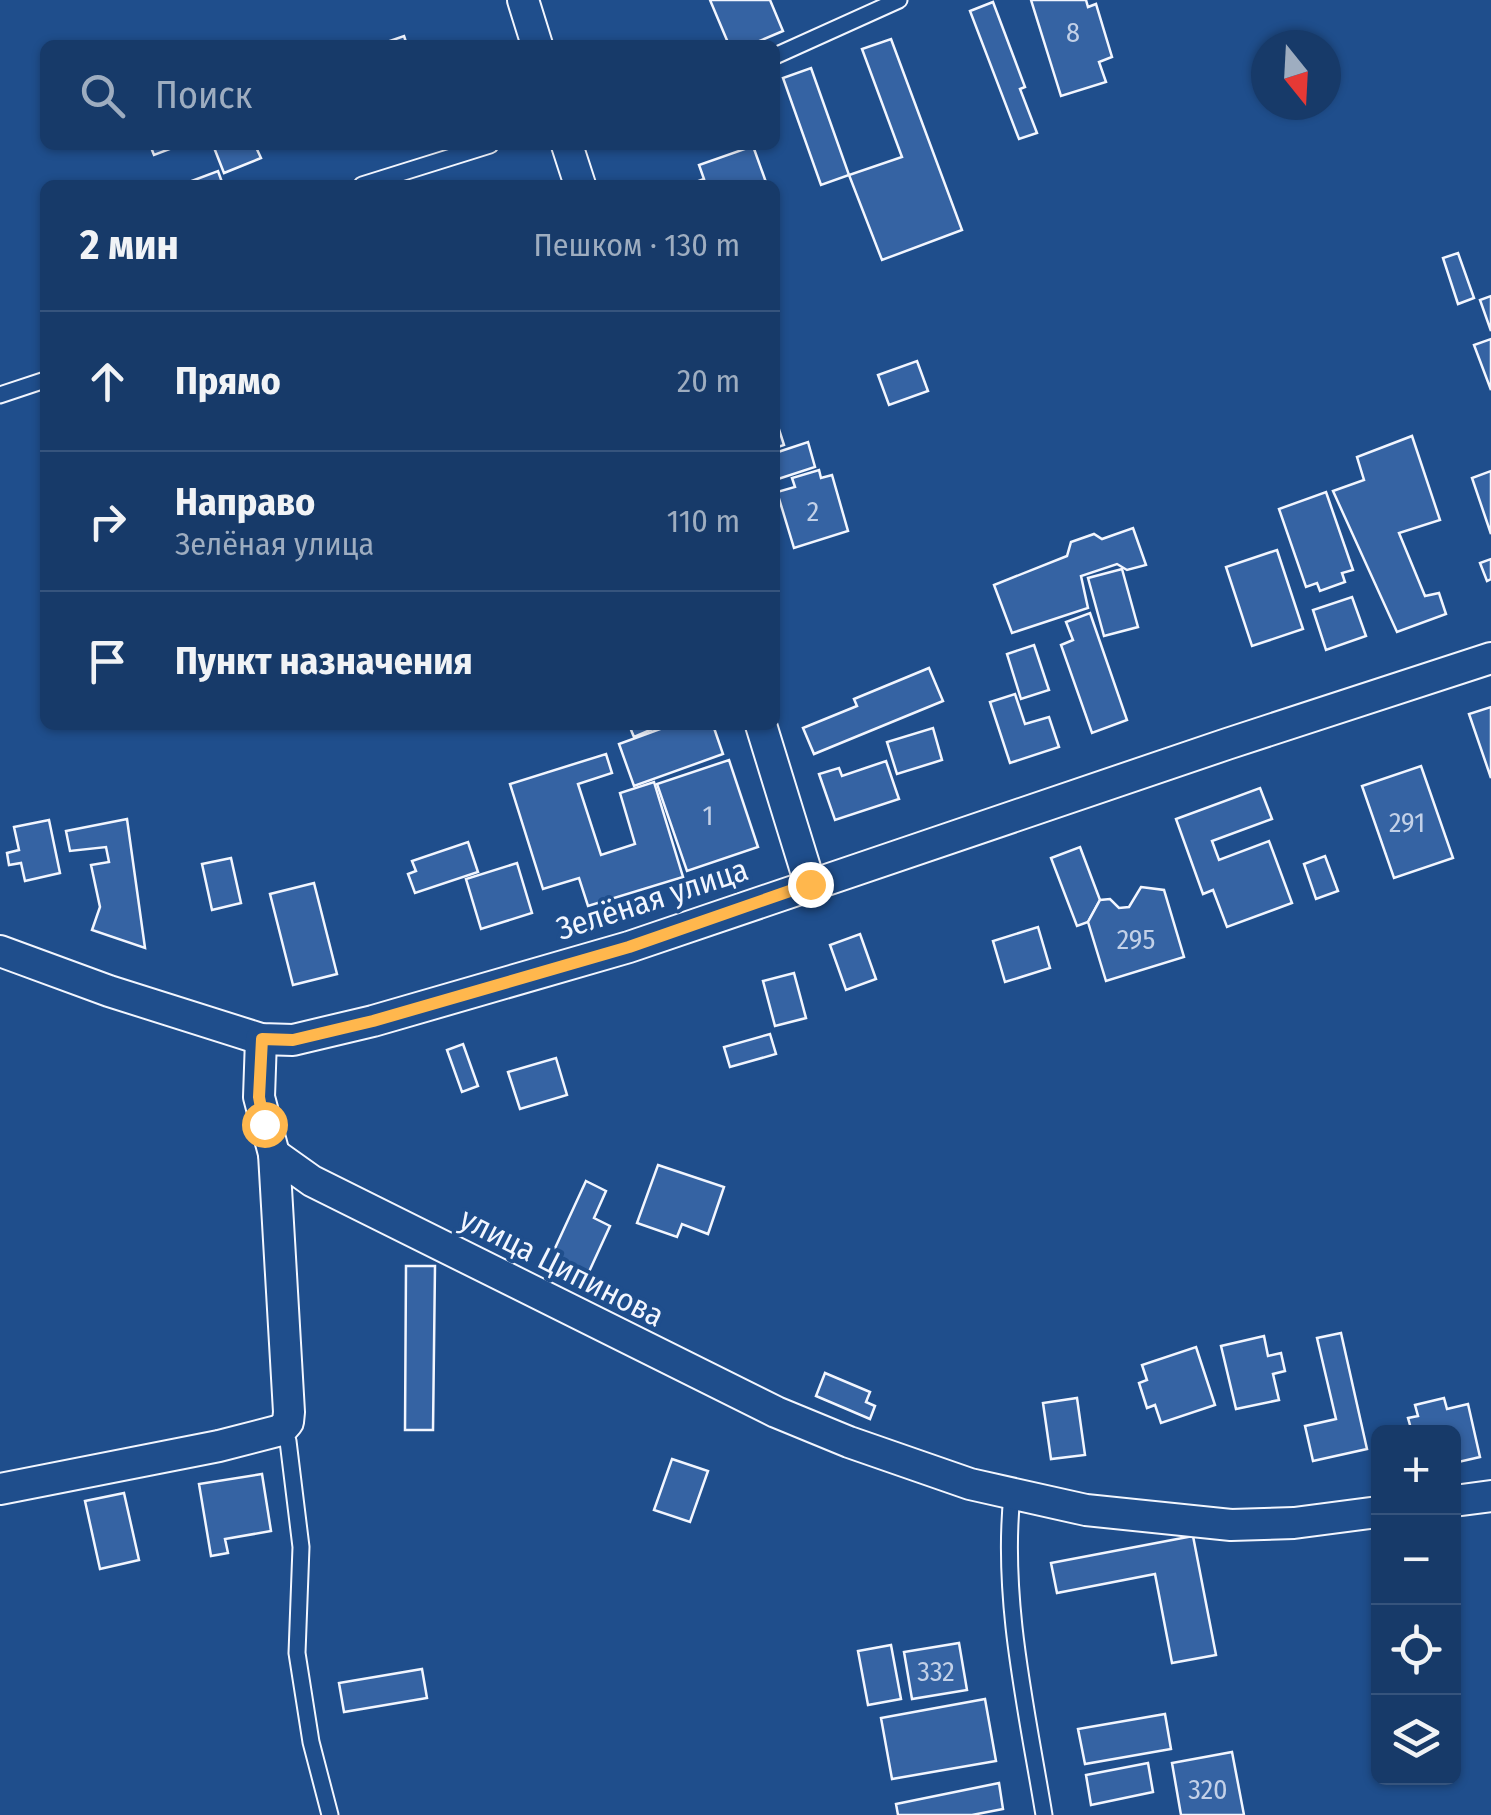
<!DOCTYPE html>
<html lang="ru">
<meta charset="utf-8">
<style>
body{margin:0;font-family:"Fira Sans Condensed",sans-serif;background:#20416f;color:#f1f3f6}
.controls{position:absolute;right:30px;bottom:30px;display:grid;overflow:hidden;border-radius:15px;box-shadow:0 2px 8px #0004}
.controls button{width:90px;height:90px;display:grid;place-items:center;padding:0;border:0;border-bottom:2px solid #36547d;background:#173a69;color:#f1f3f6;font:50px sans-serif}
.compass{position:absolute;left:1251px;top:30px;width:90px;height:90px;border-radius:50%;background:#173a69;box-shadow:0 2px 8px #0004;rotate:162deg}
.stop{position:absolute;width:30px;height:30px;margin:-22px;border:8px solid #ffb74d;border-radius:50%;background:#fff}
.stop.end{background:#ffb74d;border-color:#fff;box-shadow:0 2px 10px #0008}
.list{margin:0;padding:0;list-style:none}
h2{display:flex;justify-content:space-between;align-items:center;height:130px;margin:0;padding:0 40px;font-size:42px}
h2 small{font-size:32px;font-weight:400;color:#9eadc0}
.list li{display:grid;grid-template-columns:65px 1fr auto;gap:30px;align-items:center;box-sizing:border-box;height:140px;padding:0 40px;border-top:2px solid #36547d}
.list b{display:block;font-size:38px;white-space:nowrap}
.list p{margin:0;font-size:32px;white-space:nowrap;color:#9eadc0}
.list em{font-size:32px;font-style:normal;color:#9eadc0}
.icon{flex:none;width:55px;height:55px;fill:none;stroke:currentColor;stroke-width:2;stroke-linecap:round;stroke-linejoin:round}
.map{position:relative;flex:none;width:1491px;height:1815px;overflow:hidden}
.search{position:absolute;background:#173a69;box-shadow:0 2px 8px #0004;left:40px;top:40px;width:740px;height:110px;display:flex;align-items:center;gap:25px;box-sizing:border-box;padding:0 35px;border-radius:15px;color:#9eadc0;font-size:38px}
.panel{position:absolute;background:#173a69;box-shadow:0 2px 8px #0004;left:40px;top:180px;width:740px;height:550px;border-radius:15px}
.map>svg:first-child{display:block}
</style>
<div class="map">
<svg width="1491" height="1815" viewBox="0 0 1491 1815">
<rect width="100%" height="100%" fill="#1f4e8c"/>
<g fill="#3563a3" stroke="#f2f6ff" stroke-width="2.5">
<path d="M710,0H770L783,31L750,45H729Z"/>
<path d="M1031,0H1086L1088,7L1096,4L1112,57L1099,62L1106,82L1061,96Z"/>
<path d="M993,2L1025,87L1020,89L1037,133L1019,139L970,11Z"/>
<path d="M404,36L407,45H385L384,43Z"/>
<path d="M891,39L962,230L882,260L849,175L902,157L862,49Z"/>
<path d="M811,68L849,175L821,185L783,78Z"/>
<path d="M150,145H178V146L154,155Z"/>
<path d="M213,145H255L261,158L224,173Z"/>
<path d="M753,146L767,185H688L704,179L699,165Z"/>
<path d="M218,171L223,185H181Z"/>
<path d="M1458,253L1474,298L1458,304L1443,258Z"/>
<path d="M1491,296V331L1480,300Z"/>
<path d="M1491,339V390L1474,345Z"/>
<path d="M917,361L928,391L889,405L878,375Z"/>
<path d="M775,417L784,445L775,448Z"/>
<path d="M1412,436L1440,520L1399,533L1425,596L1439,593L1446,614L1397,632L1333,491L1364,480L1357,457Z"/>
<path d="M808,442L815,467L775,480V453Z"/>
<path d="M819,470L821,478L832,475L848,531L794,548L777,492L795,487L792,478Z"/>
<path d="M1491,471V534L1472,478Z"/>
<path d="M1326,492L1353,570L1342,573L1345,582L1320,591L1317,583L1306,587L1279,509Z"/>
<path d="M1133,528L1146,565L1127,570L1117,564L1081,576L1088,608L1012,633L994,585L1067,556L1071,542L1094,534L1102,539Z"/>
<path d="M1277,550L1303,629L1252,646L1226,567Z"/>
<path d="M1491,559V579L1487,581L1480,563Z"/>
<path d="M1122,569L1138,627L1104,636L1088,578Z"/>
<path d="M1352,597L1366,636L1326,650L1313,610Z"/>
<path d="M1090,613L1127,720L1092,733L1061,645L1073,640L1066,622Z"/>
<path d="M1034,645L1049,690L1021,699L1007,654Z"/>
<path d="M929,668L943,701L814,754L803,728L857,706L854,699Z"/>
<path d="M1015,694L1025,724L1049,717L1059,747L1010,763L990,702Z"/>
<path d="M1491,707V778L1469,714Z"/>
<path d="M629,725H662L634,737Z"/>
<path d="M671,725H713L723,754L634,786L619,744Z"/>
<path d="M933,728L942,760L897,774L887,742Z"/>
<path d="M606,754L612,773L578,784L601,855L635,844L620,793L654,782L683,877L588,906L579,878L543,889L510,784Z"/>
<path d="M729,760L758,847L687,871L657,784Z"/>
<path d="M886,761L899,799L835,820L819,774L839,768L842,776Z"/>
<path d="M1421,766L1453,858L1394,878L1362,786Z"/>
<path d="M1260,788L1272,819L1212,841L1219,860L1269,841L1292,903L1227,927L1213,890L1203,894L1176,819Z"/>
<path d="M127,819L145,948L92,930L100,907L91,865L109,862L106,847L70,851L66,831Z"/>
<path d="M49,820L60,873L25,881L21,863L9,865L7,853L19,850L14,827Z"/>
<path d="M468,842L478,872L415,893L408,874L416,871L412,861Z"/>
<path d="M1080,847L1100,900L1088,922L1077,926L1051,858Z"/>
<path d="M1325,856L1338,891L1316,899L1304,864Z"/>
<path d="M231,858L241,903L212,910L202,864Z"/>
<path d="M517,863L532,913L481,929L466,879Z"/>
<path d="M314,883L337,974L293,985L270,894Z"/>
<path d="M1141,887L1164,890L1184,957L1106,981L1088,922L1100,900L1110,899L1119,908L1129,907Z"/>
<path d="M1038,927L1050,968L1005,982L993,941Z"/>
<path d="M860,934L876,979L846,990L830,945Z"/>
<path d="M794,973L806,1018L775,1026L763,981Z"/>
<path d="M770,1034L776,1054L730,1067L724,1047Z"/>
<path d="M463,1044L478,1086L462,1092L447,1050Z"/>
<path d="M556,1058L567,1095L520,1109L508,1072Z"/>
<path d="M658,1165L724,1187L708,1234L682,1224L677,1237L637,1223Z"/>
<path d="M586,1181L606,1191L594,1218L610,1226L582,1287L545,1270Z"/>
<path d="M406,1266H435L433,1430H405Z"/>
<path d="M1341,1333L1367,1449L1313,1461L1305,1426L1336,1419L1317,1338Z"/>
<path d="M1264,1336L1268,1356L1281,1353L1285,1371L1273,1374L1279,1400L1236,1409L1221,1346Z"/>
<path d="M1196,1347L1215,1405L1161,1423L1155,1405L1147,1408L1139,1383L1147,1380L1142,1365Z"/>
<path d="M825,1373L870,1392L866,1402L875,1406L870,1419L816,1396Z"/>
<path d="M1077,1398L1085,1455L1051,1459L1043,1403Z"/>
<path d="M1444,1398L1447,1409L1468,1404L1480,1457L1454,1463V1432H1412L1408,1418L1418,1416L1415,1405Z"/>
<path d="M672,1459L708,1471L690,1522L654,1510Z"/>
<path d="M262,1474L271,1531L225,1539L228,1553L211,1556L199,1484Z"/>
<path d="M124,1493L139,1560L100,1569L85,1501Z"/>
<path d="M1193,1536L1216,1655L1172,1663L1155,1574L1057,1593L1051,1563Z"/>
<path d="M959,1643L967,1690L912,1699L904,1652Z"/>
<path d="M891,1645L901,1699L868,1705L858,1651Z"/>
<path d="M422,1669L427,1698L344,1712L339,1683Z"/>
<path d="M985,1699L996,1761L892,1779L881,1718Z"/>
<path d="M1165,1714L1171,1749L1085,1764L1078,1729Z"/>
<path d="M1232,1752L1244,1815H1181L1172,1763Z"/>
<path d="M1148,1763L1153,1792L1091,1805L1086,1775Z"/>
<path d="M999,1783L1003,1809L972,1815H898L896,1804Z"/>
</g>
<g fill="none" stroke-linecap="round" stroke-linejoin="round">
<defs>
<g id="lane">
<path d="M775,56L899,0"/>
<path d="M362,185L490,145"/>
<path d="M0,395L45,380"/>
<path d="M281,1430L288,1441L301,1547L297,1653L311,1742L330,1815"/>
<path d="M1012,1495C1001,1601 1027,1711 1044,1815"/>
</g>
<g id="street">
<path d="M523,0L537,45"/>
<path d="M567,145L580,185"/>
<path d="M761,725L810,884"/>
<path d="M0,951L109,991L261,1039L293,1040L373,1021L629,947L1227,744L1491,658"/>
<path d="M261,1039L259,1097L274,1154"/>
<path d="M0,1489L219,1446L281,1430L288,1422L289,1412L274,1154L312,1181L776,1412L849,1442L970,1484L1086,1510L1231,1525L1294,1523L1378,1512"/>
<path d="M1454,1501L1491,1496"/>
</g>
</defs>
<use href="#lane" stroke="#f2f6ff" stroke-width="19"/>
<use href="#street" stroke="#f2f6ff" stroke-width="34"/>
<use href="#lane" stroke="#1f4e8c" stroke-width="15"/>
<use href="#street" stroke="#1f4e8c" stroke-width="30"/>
</g>
<g fill="none" stroke-linecap="round" stroke-linejoin="round">
<path stroke="#ffb74d" stroke-width="12" d="M264,1124L259,1097L262,1039L293,1040L373,1021L629,947L810,884"/>
</g>
<g text-anchor="middle" stroke-width="8" stroke-linejoin="round" paint-order="stroke">
<g font-size="28" fill="#c3d1e8">
<text x="1073" y="42">8</text>
<text x="813" y="521">2</text>
<text x="708" y="825">1</text>
<text x="1407" y="832">291</text>
<text x="1136" y="949">295</text>
<text x="936" y="1681">332</text>
<text x="1208" y="1799">320</text>
</g>
<g font-size="32" fill="#f2f6ff" stroke="#1f4e8c">
<text transform="translate(652 899) rotate(-18)" y="11">Зелёная улица</text>
<text transform="translate(562 1267) rotate(27)" y="11">улица Ципинова</text>
</g>
</g>
</svg>
<div class="controls">
<button>+</button>
<button>−</button>
<button><svg class="icon" aria-label="locate" viewBox="0 0 24 24"><circle cx="12" cy="12" r="6"/><path d="M12 2v4M12 18v4M2 12h4M18 12h4"/></svg></button>
<button><svg class="icon" aria-label="layers" viewBox="0 0 24 24"><path d="M12 4l9 5-9 5-9-5zM3 14l9 5 9-5"/></svg></button>
</div>
<svg class="compass" viewBox="-18 -18 36 36"><path d="M0-13l5 13h-10z" fill="#e53935"/><path d="M0 13l5-13h-10z" fill="#9eadc0"/></svg>
<div class="stop" style="left:264px;top:1124px"></div>
<div class="stop end" style="left:810px;top:884px"></div>
<div class="search"><svg class="icon" aria-label="search" viewBox="0 0 24 24"><circle cx="10" cy="10" r="6"/><path d="M15 15l6 6"/></svg>Поиск</div>
<section class="panel">
<h2>2 мин<small>Пешком · 130 m</small></h2>
<ul class="list">
<li><svg class="icon" aria-label="ahead" viewBox="0 0 24 24"><path d="M12 20V5M6 11l6-6 6 6"/></svg><div><b>Прямо</b></div><em>20 m</em></li>
<li><svg class="icon" aria-label="right" viewBox="0 0 24 24"><path d="M7 20v-9h11M14 6l5 5-5 5"/></svg><div><b>Направо</b><p>Зелёная улица</p></div><em>110 m</em></li>
<li><svg class="icon" aria-label="arrive" viewBox="0 0 24 24"><path d="M6 21V4h12l-3 4 3 4H6"/></svg><div><b>Пункт назначения</b></div></li>
</ul>
</section>
</div>
